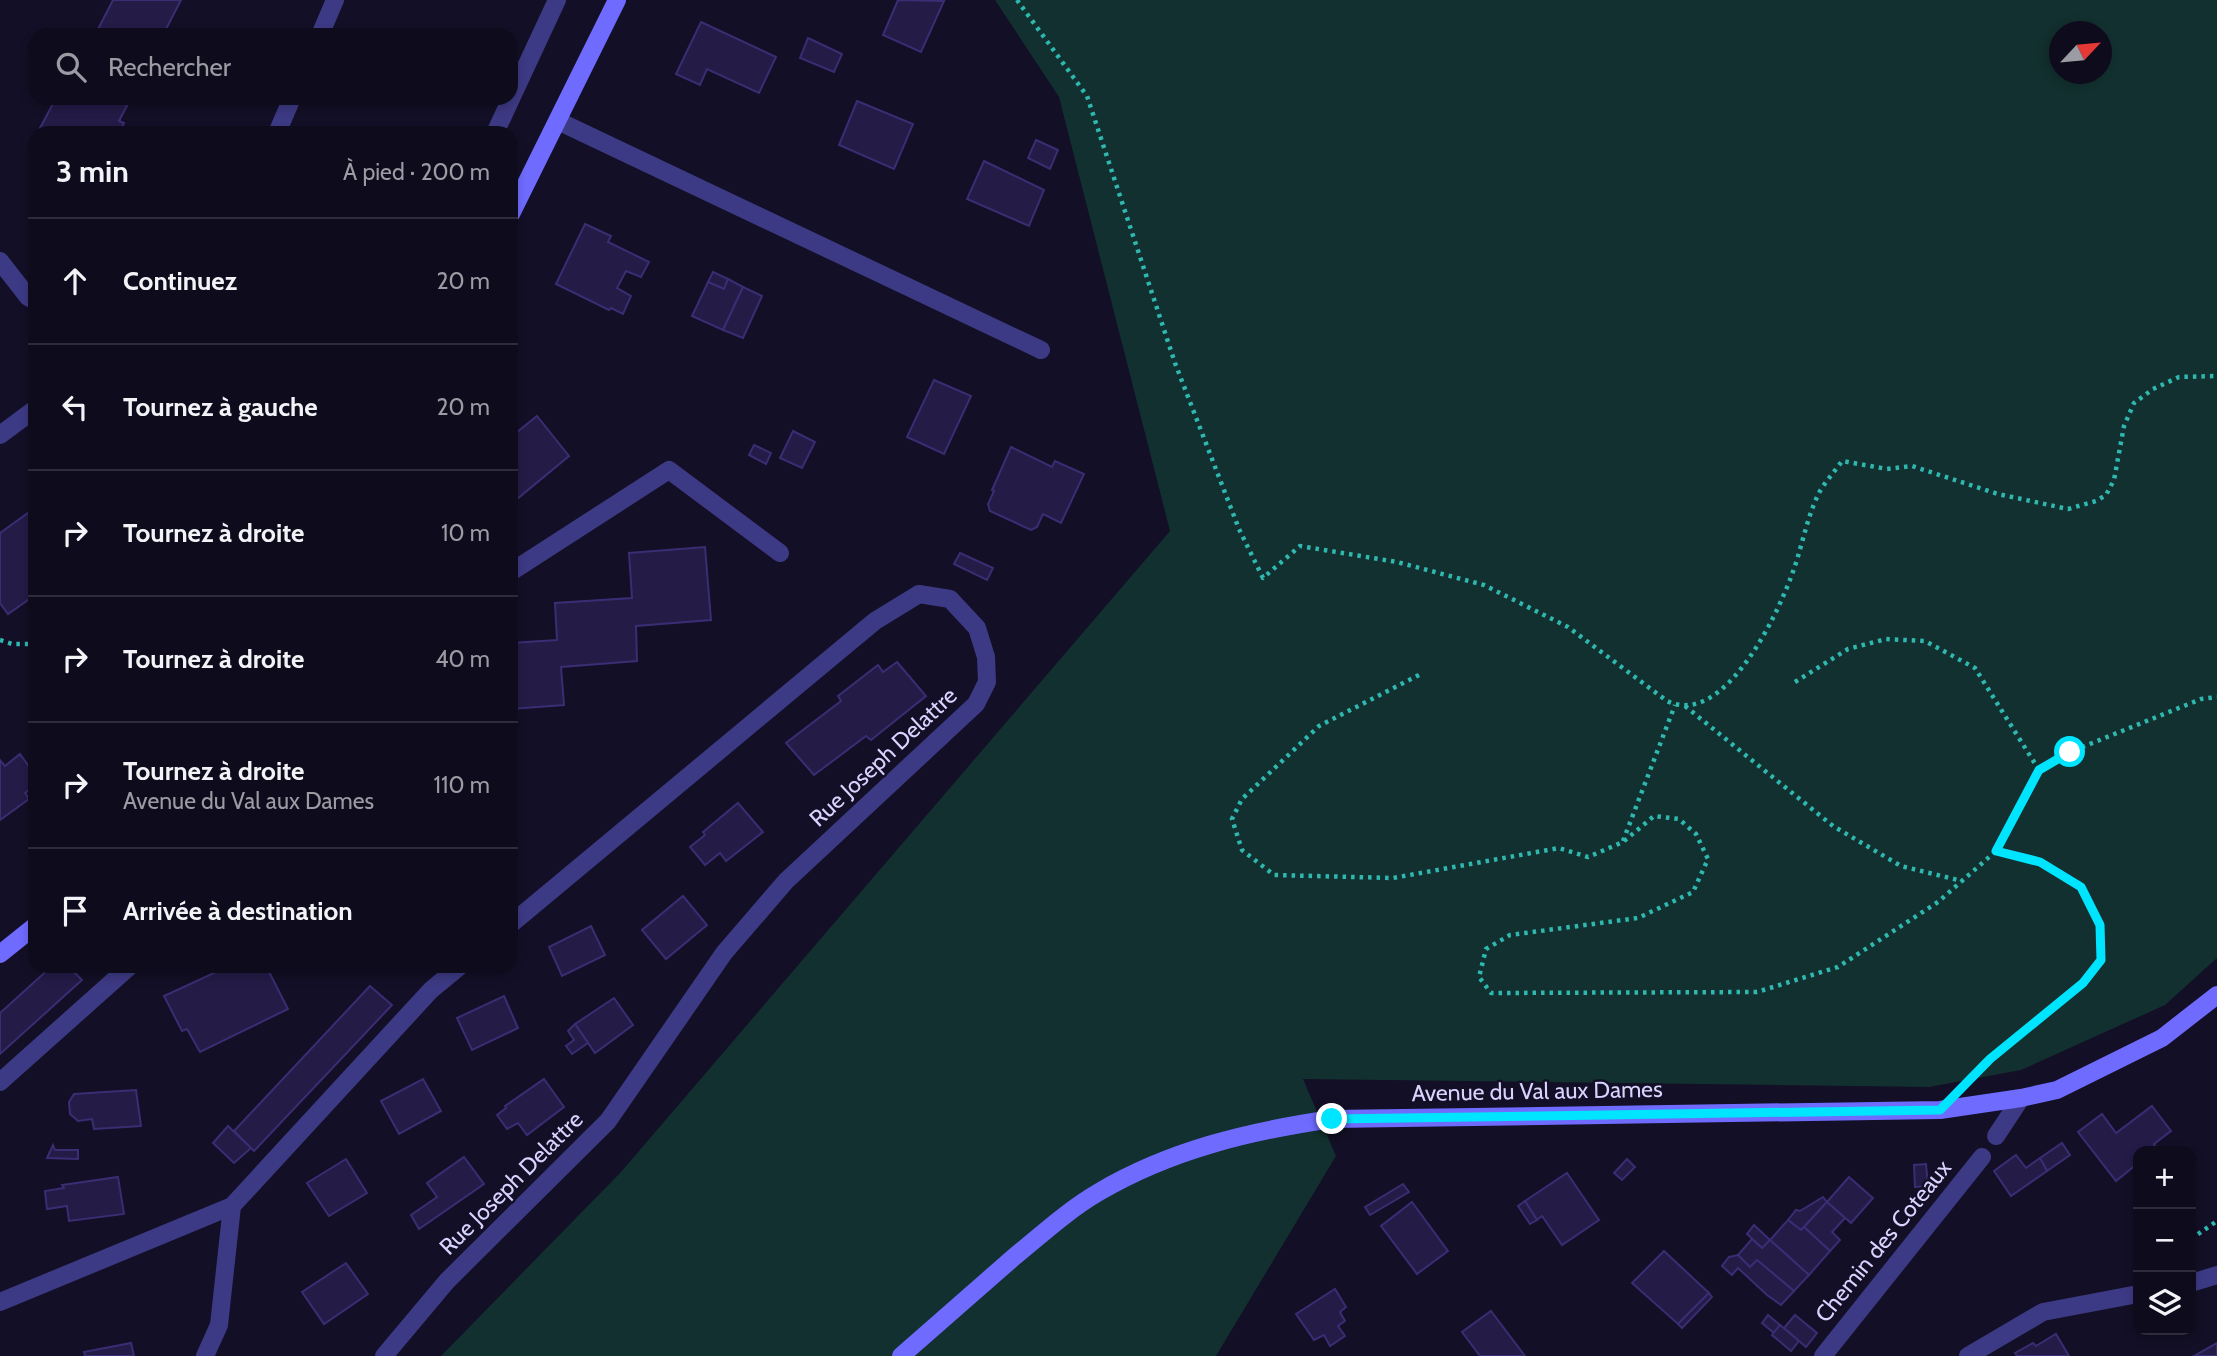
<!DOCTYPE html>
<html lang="fr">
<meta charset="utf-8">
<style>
body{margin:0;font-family:Cabin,sans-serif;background:#171425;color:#f1f3f6}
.controls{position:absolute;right:21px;bottom:21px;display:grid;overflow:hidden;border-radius:14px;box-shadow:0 4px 10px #0003}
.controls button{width:63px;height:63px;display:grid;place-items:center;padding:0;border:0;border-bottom:2px solid #2e2b3b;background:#0e0b1c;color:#f1f3f6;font:35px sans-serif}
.compass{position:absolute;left:2049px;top:21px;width:63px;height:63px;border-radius:50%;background:#0e0b1c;box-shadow:0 4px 10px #0003;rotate:64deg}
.stop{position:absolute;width:21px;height:21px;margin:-16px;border:5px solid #00e5ff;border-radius:50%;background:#fff}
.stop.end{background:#00e5ff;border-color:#fff;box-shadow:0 2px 7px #0008}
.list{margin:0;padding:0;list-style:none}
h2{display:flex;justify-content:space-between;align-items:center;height:91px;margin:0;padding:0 28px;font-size:30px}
h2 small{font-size:23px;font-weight:400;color:#9b9ba3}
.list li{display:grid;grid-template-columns:46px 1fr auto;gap:21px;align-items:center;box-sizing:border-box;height:126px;padding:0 28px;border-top:2px solid #2e2b3b}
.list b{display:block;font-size:26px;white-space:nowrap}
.list p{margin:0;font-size:23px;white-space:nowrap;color:#9b9ba3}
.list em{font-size:23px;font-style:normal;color:#9b9ba3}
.icon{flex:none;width:38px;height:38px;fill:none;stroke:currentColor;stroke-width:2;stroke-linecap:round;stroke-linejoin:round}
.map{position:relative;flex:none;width:2217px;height:1356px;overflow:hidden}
.search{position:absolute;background:#0e0b1c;box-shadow:0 4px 10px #0003;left:28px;top:28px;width:490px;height:77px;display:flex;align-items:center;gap:18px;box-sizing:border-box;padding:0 24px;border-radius:21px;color:#9b9ba3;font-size:26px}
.panel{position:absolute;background:#0e0b1c;box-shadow:0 4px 10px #0003;left:28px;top:126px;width:490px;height:847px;border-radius:21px}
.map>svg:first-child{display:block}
</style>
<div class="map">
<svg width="2217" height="1356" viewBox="0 0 2217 1356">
<rect width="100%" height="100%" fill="#130f26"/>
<path fill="#12302f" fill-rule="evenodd" d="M995,0H2217V958L2165,1005L2021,1070L1929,1087L1303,1079L1336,1156L1216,1356H441L621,1172L1170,531L1059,97ZM2060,32H2102V74H2060Z"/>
<g fill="#241b47" stroke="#3b2d73" stroke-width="2">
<path d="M113,0H181L163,35H95Z"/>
<path d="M898,0L944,1L921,52L883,35Z"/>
<path d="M701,22L776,57L759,93L707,69L700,85L676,74Z"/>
<path d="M808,38L842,54L834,72L800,58Z"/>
<path d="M56,98H131L119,121L124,123L119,133H44L39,130Z"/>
<path d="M857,101L913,124L894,169L839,145Z"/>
<path d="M1036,140L1058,150L1050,169L1028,158Z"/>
<path d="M984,161L1044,190L1029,226L967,199Z"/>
<path d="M585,224L611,236L608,242L649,262L641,277L626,271L617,288L631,296L623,314L611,308L609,310L556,284Z"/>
<path d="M713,272L728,279L724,289L708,282Z"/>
<path d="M728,279L743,287L723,330L692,316L708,282L724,289Z"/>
<path d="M743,287L762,296L743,338L723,330Z"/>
<path d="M934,380L971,396L944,454L907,437Z"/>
<path d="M537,416L569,456L511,504V437Z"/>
<path d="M793,431L815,442L802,468L780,458Z"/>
<path d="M754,445L771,453L766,464L749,455Z"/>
<path d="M1011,447L1052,467L1055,461L1084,474L1061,523L1043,514L1037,527L1031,530L990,511L988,504L994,491L992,490Z"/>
<path d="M28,513L35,523V595L8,614L0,603V533Z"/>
<path d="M705,547L711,620L636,626L637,661L561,667L564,705L511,709V643L557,640L555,603L632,598L629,553Z"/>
<path d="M960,553L993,568L987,580L954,564Z"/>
<path d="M897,662L926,696L871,740L866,736L814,775L786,743L841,701L838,696L878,665L883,672Z"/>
<path d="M20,754L35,775V786L25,793L29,799L0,820V760L5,766Z"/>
<path d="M738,803L763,832L726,861L720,853L705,865L690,847L705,835L703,832Z"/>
<path d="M683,896L707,925L666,959L642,930Z"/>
<path d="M591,926L605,955L562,976L549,947Z"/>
<path d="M52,966H68L82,980L0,1054V1013Z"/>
<path d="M224,966H266L288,1009L200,1052L187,1029L182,1031L164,996L225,968Z"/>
<path d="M370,986L392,1005L254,1151L234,1131Z"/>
<path d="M504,996L518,1028L472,1050L457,1018Z"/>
<path d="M614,998L633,1025L595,1053L575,1024Z"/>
<path d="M575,1024L588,1043L572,1054L566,1046L574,1040L568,1031Z"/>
<path d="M423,1079L441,1111L399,1134L381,1101Z"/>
<path d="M544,1079L564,1107L527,1135L518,1123L507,1129L497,1115L506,1108L505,1106Z"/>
<path d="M136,1090L141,1126L94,1129L92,1119L78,1121L70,1114L69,1102L74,1094Z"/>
<path d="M2152,1106L2171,1131L2154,1144L2155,1146L2148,1151H2138V1163L2116,1181L2078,1132L2102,1114L2116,1133Z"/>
<path d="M228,1126L251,1148L234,1163L213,1143Z"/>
<path d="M2062,1143L2070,1155L2047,1171L2040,1158Z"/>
<path d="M53,1145L55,1150H78V1159L47,1158Z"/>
<path d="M2016,1155L2026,1168L2040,1158L2047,1171L2011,1196L1994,1171Z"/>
<path d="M464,1157L484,1184L419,1229L411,1215L437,1197L427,1183Z"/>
<path d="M346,1159L367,1193L329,1216L307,1183Z"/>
<path d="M1627,1159L1635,1167L1622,1180L1614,1173Z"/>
<path d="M1926,1164L1928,1186L1915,1187L1914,1165Z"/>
<path d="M1567,1173L1599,1220L1562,1245L1542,1216L1537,1220L1525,1201Z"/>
<path d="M118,1177L124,1214L69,1221L67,1206L47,1209L45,1191L64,1188L62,1185Z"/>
<path d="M1849,1177L1873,1198L1851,1223L1827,1202Z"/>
<path d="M1403,1184L1409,1192L1370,1215L1365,1207Z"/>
<path d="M1823,1197L1827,1202L1801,1230L1788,1220L1796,1210L1800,1211Z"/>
<path d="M1525,1201L1537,1220L1530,1224L1518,1206Z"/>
<path d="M1412,1202L1448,1251L1417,1274L1381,1226Z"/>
<path d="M1827,1202L1845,1218L1832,1232L1840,1240L1830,1251L1804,1227Z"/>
<path d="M1788,1220L1801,1230L1804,1227L1830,1251L1809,1275L1770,1240Z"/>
<path d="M1754,1225L1770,1240L1762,1248L1747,1234Z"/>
<path d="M1752,1239L1762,1248L1770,1240L1809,1275L1794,1291L1757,1260L1750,1267L1738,1255Z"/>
<path d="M1664,1251L1709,1293L1678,1324L1632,1283Z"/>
<path d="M1738,1255L1750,1267L1757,1260L1794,1291L1781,1305L1767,1295L1738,1268L1732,1275L1722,1266L1729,1257Z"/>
<path d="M346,1263L368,1294L324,1324L302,1292Z"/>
<path d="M1335,1289L1346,1307L1340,1312L1345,1321L1338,1326L1345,1336L1330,1346L1324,1335L1314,1340L1296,1314Z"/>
<path d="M1709,1293L1712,1297L1682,1328L1678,1324Z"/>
<path d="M1491,1311L1525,1356H1480L1462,1332Z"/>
<path d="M1768,1315L1780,1325L1774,1333L1762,1323Z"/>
<path d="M1795,1315L1817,1333L1806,1347L1784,1328Z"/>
<path d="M1780,1325L1799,1341L1791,1351L1772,1335Z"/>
<path d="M2056,1334L2069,1356H2017L2015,1353L2033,1343L2036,1346Z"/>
<path d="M131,1343L134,1356H85L84,1352Z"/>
<path d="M2217,1343V1356H2194Z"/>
</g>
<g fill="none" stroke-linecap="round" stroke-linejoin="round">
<g stroke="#2fb8b0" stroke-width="4.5" stroke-dasharray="3.5 5" stroke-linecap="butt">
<path d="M1017,0L1087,96L1175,363L1239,529L1263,578L1300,546L1397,562L1484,585L1568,627L1667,701C1723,728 1776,618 1791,577C1802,549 1806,518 1820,491C1826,481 1835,471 1842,461L1887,469L1912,466L1998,494L2068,509L2096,501L2106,495L2114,480L2124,426L2134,403L2153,389L2179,377L2217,376"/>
<path d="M0,640L12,644H35"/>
<path d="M1419,675L1319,726L1242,799L1232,819L1242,850L1274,875L1393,878L1559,848L1588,857L1623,842L1654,816L1679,819L1696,834L1708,859L1693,892L1638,918L1510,935L1486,949L1479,977L1491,993L1757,992L1838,967L1938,902L1996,851L2039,770L2070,752L2201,699L2217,697"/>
<path d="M1795,682L1848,649L1886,639L1925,641L1975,668L2039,770"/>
<path d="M1685,706L1833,826L1901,866L1962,881"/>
<path d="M1623,841L1675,705"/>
<path d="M1972,1078C2013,1036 2065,1006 2101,960L2100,925L2081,887L2040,862L1996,851"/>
<path d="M2191,1239L2217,1221"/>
</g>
<g stroke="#3d3a85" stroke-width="18">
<path d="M320,35L335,0"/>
<path d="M558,121L1041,350"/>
<path d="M277,133L292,98"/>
<path d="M495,133L557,0"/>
<path d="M0,261L28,297L35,301"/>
<path d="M0,435L35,409"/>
<path d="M511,572L669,470L780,553"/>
<path d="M0,1082L130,966"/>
<path d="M1996,1136L2021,1098"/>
<path d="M2191,1283L2217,1275"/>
<path d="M0,1302L232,1206L431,990L460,966"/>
<path d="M205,1356L219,1325L232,1206"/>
<path d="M384,1356L447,1281L608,1121L724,953L786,881L976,704L987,682L986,657L977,628L950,599L919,594L875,621L511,924"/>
<path d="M1823,1356L1982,1157"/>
<path d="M1968,1356L2043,1312L2138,1294"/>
</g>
<g stroke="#6f6bff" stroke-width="18">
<path d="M511,214L617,0"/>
<path d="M0,954L35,926"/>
<path d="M901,1356C939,1323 976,1290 1014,1257C1041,1235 1068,1210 1099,1192C1170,1150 1250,1131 1332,1119L1940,1110L2021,1098L2057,1090L2162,1038L2217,995"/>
</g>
</g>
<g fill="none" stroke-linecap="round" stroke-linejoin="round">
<path stroke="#00e5ff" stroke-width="9" d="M1332,1119L1940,1110L1990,1059L2083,983L2101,960L2100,925L2081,887L2040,862L1996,851L2039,770L2070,752"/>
</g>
<g text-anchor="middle" stroke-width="5" stroke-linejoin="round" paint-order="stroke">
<g font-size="23" fill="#d9d4ff" stroke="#130f26">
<text transform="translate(883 757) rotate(-43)" y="8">Rue Joseph Delattre</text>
<text transform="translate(1537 1091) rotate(-1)" y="8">Avenue du Val aux Dames</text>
<text transform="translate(511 1183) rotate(-45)" y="8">Rue Joseph Delattre</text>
<text transform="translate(1883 1241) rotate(-51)" y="8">Chemin des Coteaux</text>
</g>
</g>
</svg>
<div class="controls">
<button>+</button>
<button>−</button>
<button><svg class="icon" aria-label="layers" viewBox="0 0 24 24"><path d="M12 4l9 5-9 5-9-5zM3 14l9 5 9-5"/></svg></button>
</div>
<svg class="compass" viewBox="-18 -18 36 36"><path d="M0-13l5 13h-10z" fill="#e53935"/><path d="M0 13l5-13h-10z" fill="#9b9ba3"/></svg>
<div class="stop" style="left:2070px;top:752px"></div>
<div class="stop end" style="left:1332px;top:1119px"></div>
<div class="search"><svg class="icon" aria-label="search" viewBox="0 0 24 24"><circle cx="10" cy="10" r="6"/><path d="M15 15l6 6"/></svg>Rechercher</div>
<section class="panel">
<h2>3 min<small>À pied · 200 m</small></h2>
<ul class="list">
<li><svg class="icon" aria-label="ahead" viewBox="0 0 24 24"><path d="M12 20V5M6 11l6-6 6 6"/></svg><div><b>Continuez</b></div><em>20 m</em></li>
<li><svg class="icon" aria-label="left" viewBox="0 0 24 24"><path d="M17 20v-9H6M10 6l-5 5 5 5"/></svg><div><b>Tournez à gauche</b></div><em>20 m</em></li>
<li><svg class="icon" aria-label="right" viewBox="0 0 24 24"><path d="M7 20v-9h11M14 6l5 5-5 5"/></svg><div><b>Tournez à droite</b></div><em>10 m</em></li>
<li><svg class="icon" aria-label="right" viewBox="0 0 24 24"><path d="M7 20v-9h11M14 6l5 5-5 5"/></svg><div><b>Tournez à droite</b></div><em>40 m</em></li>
<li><svg class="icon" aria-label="right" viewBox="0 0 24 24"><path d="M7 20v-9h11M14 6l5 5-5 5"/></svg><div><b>Tournez à droite</b><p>Avenue du Val aux Dames</p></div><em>110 m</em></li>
<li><svg class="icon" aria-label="arrive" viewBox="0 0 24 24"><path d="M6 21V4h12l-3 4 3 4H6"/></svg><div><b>Arrivée à destination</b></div></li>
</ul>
</section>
</div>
